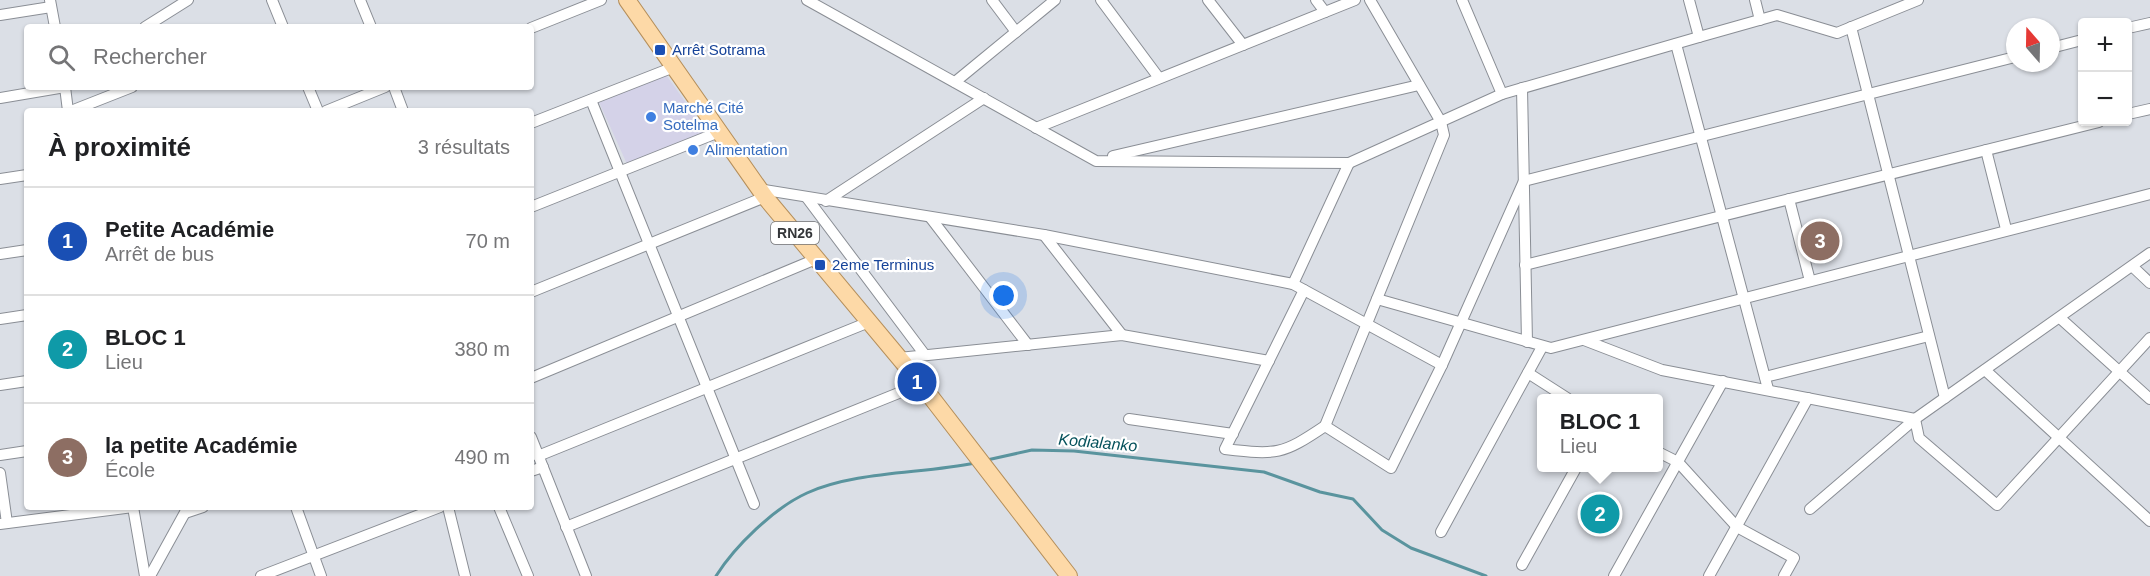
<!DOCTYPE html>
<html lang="fr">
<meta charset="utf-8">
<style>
body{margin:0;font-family:Helvetica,sans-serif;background:#f6f6f6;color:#202124}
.controls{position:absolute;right:18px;top:18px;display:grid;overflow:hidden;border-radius:6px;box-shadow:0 2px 4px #0004}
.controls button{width:54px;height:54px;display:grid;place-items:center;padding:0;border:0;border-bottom:2px solid #e0e0e0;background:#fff;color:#202124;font:30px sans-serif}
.compass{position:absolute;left:2006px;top:18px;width:54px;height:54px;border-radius:50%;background:#fff;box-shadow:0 2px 4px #0004;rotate:340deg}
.you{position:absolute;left:1004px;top:296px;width:21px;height:21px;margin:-15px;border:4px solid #fff;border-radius:50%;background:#1a73e8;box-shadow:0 0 0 9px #1a73e833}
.badge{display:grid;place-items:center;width:39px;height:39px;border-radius:50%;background:#d93025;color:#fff;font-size:20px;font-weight:700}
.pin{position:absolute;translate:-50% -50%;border:3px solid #fff;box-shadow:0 2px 6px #0006}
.popup{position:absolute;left:1537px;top:394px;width:126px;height:78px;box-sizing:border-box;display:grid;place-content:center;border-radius:6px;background:#fff;filter:drop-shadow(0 2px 4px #0005);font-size:20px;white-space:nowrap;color:#757577}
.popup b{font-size:22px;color:#202124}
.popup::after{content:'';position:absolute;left:50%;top:100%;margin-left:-12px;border:12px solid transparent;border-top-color:#fff}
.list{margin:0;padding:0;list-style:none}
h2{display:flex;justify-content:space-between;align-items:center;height:78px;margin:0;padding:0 24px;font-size:26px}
h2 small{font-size:20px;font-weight:400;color:#757577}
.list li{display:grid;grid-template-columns:39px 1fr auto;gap:18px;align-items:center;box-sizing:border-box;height:108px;padding:0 24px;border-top:2px solid #e0e0e0}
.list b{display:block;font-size:22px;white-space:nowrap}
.list p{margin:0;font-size:20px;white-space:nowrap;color:#757577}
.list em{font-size:20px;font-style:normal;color:#757577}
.icon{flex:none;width:33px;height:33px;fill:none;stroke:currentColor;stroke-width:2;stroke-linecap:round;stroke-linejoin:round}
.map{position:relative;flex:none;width:2150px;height:576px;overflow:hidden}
.search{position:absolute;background:#fff;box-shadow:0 2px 4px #0004;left:24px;top:24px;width:510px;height:66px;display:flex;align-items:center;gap:15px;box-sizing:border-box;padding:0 21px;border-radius:6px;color:#757577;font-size:22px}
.panel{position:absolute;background:#fff;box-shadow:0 2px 4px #0004;left:24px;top:108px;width:510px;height:402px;border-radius:6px}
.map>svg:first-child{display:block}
</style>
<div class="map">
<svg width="2150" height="576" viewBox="0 0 2150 576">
<rect width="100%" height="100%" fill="#dbdfe6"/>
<path fill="#d4d2e8" d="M666,75L707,132L627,164L599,102Z"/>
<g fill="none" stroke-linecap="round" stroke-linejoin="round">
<g stroke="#5a949e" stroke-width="3">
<path d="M987,460L1032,450L1074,451L1264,472L1320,492L1353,499L1382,530L1411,548L1486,576"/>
<path d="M716,576C735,546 774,508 807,493C856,471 922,474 975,463"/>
</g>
<defs>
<g id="minor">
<path d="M50,0L55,27"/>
<path d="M272,0L283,27"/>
<path d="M360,0L371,27"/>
<path d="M807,0L1096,161L1349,163L1502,94L1699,37L1777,15L1837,33L1918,0"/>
<path d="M992,0L1016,32"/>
<path d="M1101,0L1159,78"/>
<path d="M1208,0L1243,45"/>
<path d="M1316,0L1325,12"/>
<path d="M1462,0L1502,94"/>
<path d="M1689,0L1699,37"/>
<path d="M1755,0L1760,20"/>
<path d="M0,15L51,7"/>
<path d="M145,27L188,0"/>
<path d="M1851,27L1945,398"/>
<path d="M531,28L601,0"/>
<path d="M2128,28L2150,23"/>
<path d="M1676,44L1768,389"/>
<path d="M2051,48L2082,40"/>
<path d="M955,82L1055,0"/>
<path d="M65,87L68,111"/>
<path d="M308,87L318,111"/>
<path d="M394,87L403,111"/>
<path d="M1522,88L1527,342"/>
<path d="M0,98L65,87"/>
<path d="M591,100L754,504"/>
<path d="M71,111L132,87"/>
<path d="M326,111L385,87"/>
<path d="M2128,114L2150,109"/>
<path d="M531,123L674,67"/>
<path d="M1036,128L1355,0"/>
<path d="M1986,150L2006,229"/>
<path d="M1113,156L1419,85"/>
<path d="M0,179L27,175"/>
<path d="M759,189L1044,235L1293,284L1442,365"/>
<path d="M807,198L925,355"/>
<path d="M1789,199L1810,281"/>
<path d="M826,201L984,98"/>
<path d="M531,207L719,132"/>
<path d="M930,217L1028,345"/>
<path d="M1044,235L1122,335"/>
<path d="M0,254L27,250"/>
<path d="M1525,265L2099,122"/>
<path d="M2133,267L2150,283"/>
<path d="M1293,284L1349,163"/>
<path d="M1304,290L1225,449C1277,455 1282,455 1325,426L1391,468L1442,365L1524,181L2015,57"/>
<path d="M531,292L765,197"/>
<path d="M1377,299L1551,348L2150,194"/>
<path d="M2060,318L2150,399"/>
<path d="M0,319L27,315"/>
<path d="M1584,340L1662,370L1915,419"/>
<path d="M899,358L1122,335L1269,361"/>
<path d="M1985,370L2150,521"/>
<path d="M1528,373L1567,398"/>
<path d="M1765,377L1929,336"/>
<path d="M531,378L816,259"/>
<path d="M0,385L27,381"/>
<path d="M1129,419L1233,434"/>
<path d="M1915,419L1919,438L1997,505L2150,338"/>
<path d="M1325,426L1444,135L1441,122L1370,0"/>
<path d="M531,437L586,576"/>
<path d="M1658,452L1678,462L1737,527L1794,558L1784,576"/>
<path d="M0,455L27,451"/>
<path d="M538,456L869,322"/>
<path d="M531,471L543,467"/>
<path d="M0,473L7,523"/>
<path d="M133,507L145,576"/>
<path d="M296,507L321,576"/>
<path d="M448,507L465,576"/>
<path d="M499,507L528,576"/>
<path d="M1810,509L1915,419L2150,253"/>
<path d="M185,513L203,507"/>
<path d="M0,524L133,507"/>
<path d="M566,527L921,384"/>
<path d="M1441,532L1542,347"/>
<path d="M1522,565L1576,468"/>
<path d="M150,576L188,507"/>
<path d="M261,576L440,507"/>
<path d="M1614,576L1723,381"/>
<path d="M1709,576L1808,398"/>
</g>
<path id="primary" d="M627,0L765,197L921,384L1069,576"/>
</defs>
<use href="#minor" stroke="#8a8e95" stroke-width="12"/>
<use href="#primary" stroke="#b58f5b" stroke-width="18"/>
<use href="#minor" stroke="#fff" stroke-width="10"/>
<use href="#primary" stroke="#fdd9a7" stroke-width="16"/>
</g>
<g fill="#1a4fb4" stroke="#fff" stroke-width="2">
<rect x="654" y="44" width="12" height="12" rx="3"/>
<rect x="814" y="259" width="12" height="12" rx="3"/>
</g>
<g fill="#3f7fe0" stroke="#fff" stroke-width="2">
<circle cx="651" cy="117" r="6"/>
<circle cx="693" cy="150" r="6"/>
</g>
<g text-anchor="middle" stroke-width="4.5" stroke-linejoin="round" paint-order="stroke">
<rect fill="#fff" stroke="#717274" stroke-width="1.5" x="771" y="222" width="48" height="22" rx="4.5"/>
<g font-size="14" font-weight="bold" fill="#343639">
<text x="795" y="238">RN26</text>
</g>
<g font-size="15" fill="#164399" stroke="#fff" text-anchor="start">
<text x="672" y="55">Arrêt Sotrama</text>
<text x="832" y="270">2eme Terminus</text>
</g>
<g font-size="15" fill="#366cbe" stroke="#fff" text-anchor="start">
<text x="663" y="113">Marché Cité<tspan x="663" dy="17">Sotelma</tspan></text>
<text x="705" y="155">Alimentation</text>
</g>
<g font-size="16" font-style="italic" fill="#06525c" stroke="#fff">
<text transform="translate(1098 442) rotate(5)" y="6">Kodialanko</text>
</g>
</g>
</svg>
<div class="controls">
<button>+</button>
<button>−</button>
</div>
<svg class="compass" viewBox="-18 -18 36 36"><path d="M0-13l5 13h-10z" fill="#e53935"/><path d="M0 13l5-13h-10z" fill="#757577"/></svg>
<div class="you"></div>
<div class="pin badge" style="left:917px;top:382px;background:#1a4fb4">1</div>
<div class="pin badge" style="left:1600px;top:514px;background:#0f9aa8">2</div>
<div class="popup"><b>BLOC 1</b>Lieu</div>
<div class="pin badge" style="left:1820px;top:241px;background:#8d6e63">3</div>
<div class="search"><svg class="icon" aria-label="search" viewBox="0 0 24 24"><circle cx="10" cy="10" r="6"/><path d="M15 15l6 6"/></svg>Rechercher</div>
<section class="panel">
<h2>À proximité<small>3 résultats</small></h2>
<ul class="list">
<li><span class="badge" style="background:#1a4fb4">1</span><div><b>Petite Académie</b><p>Arrêt de bus</p></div><em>70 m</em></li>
<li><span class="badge" style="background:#0f9aa8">2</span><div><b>BLOC 1</b><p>Lieu</p></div><em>380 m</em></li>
<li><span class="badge" style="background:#8d6e63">3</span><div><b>la petite Académie</b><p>École</p></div><em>490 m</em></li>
</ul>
</section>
</div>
